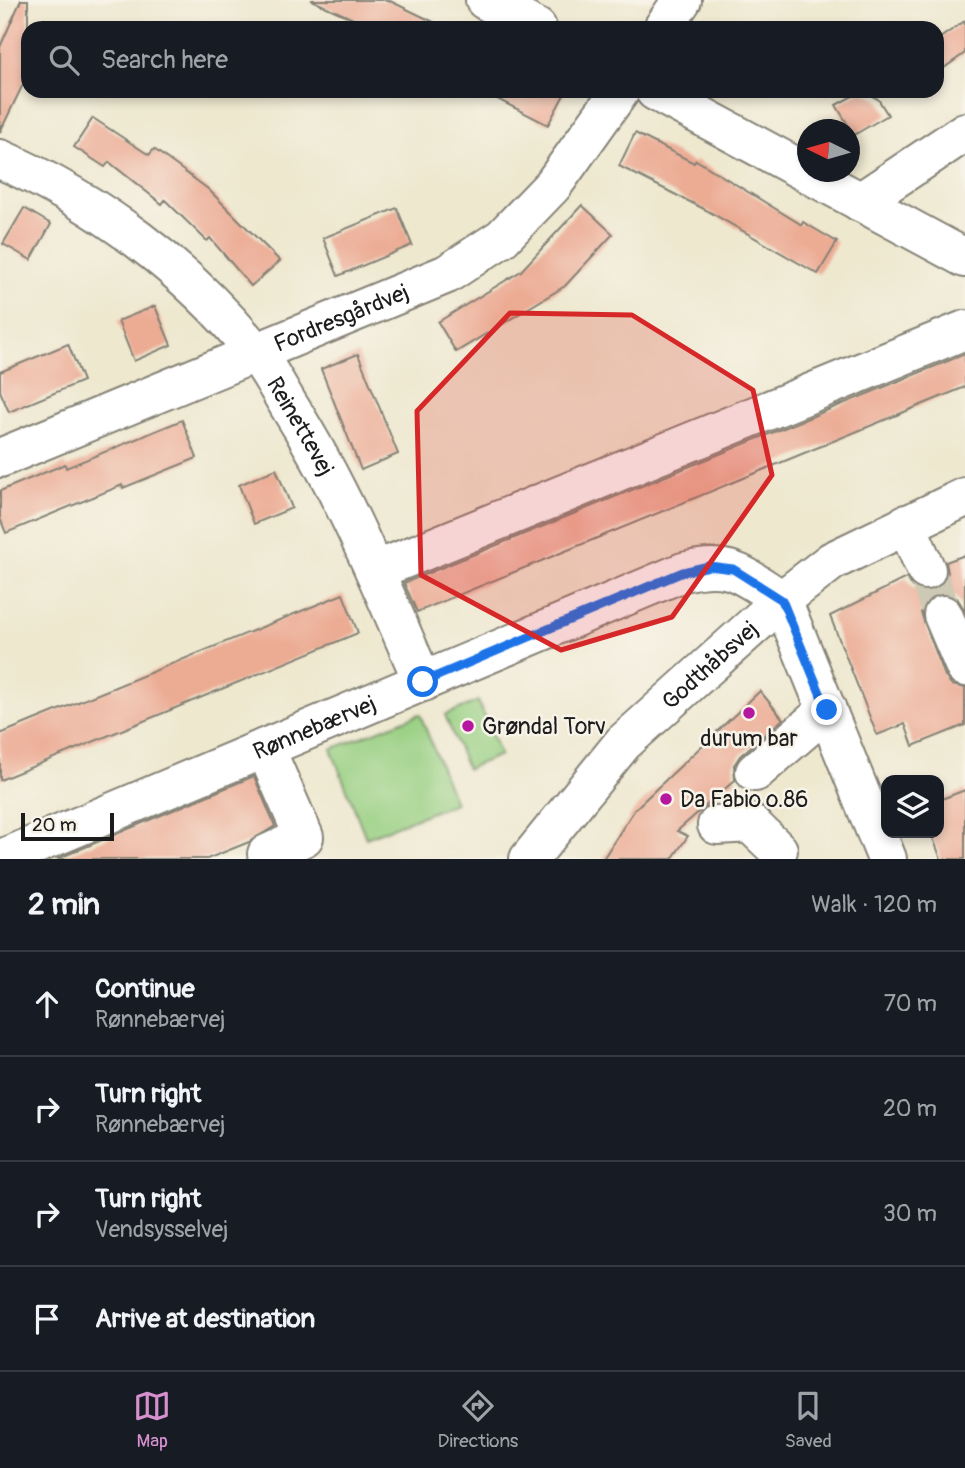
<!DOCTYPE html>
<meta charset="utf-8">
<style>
body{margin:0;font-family:Pangolin,sans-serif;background:#20242c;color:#f1f3f6}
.controls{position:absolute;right:21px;bottom:21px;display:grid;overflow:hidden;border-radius:14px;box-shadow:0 4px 10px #0003}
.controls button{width:63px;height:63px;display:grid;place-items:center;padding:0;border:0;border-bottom:2px solid #363941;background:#171b24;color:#f1f3f6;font:35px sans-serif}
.compass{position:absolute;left:797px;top:119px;width:63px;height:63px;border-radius:50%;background:#171b24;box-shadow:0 4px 10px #0003;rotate:275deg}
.scale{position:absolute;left:21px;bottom:18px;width:93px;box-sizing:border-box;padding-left:7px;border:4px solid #1c1c1c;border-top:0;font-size:19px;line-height:24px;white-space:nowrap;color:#1c1c1c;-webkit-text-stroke:5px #f7f3e8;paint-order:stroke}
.stop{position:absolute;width:21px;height:21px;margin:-16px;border:5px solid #1a73e8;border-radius:50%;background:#fff}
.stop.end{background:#1a73e8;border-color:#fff;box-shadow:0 2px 7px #0008}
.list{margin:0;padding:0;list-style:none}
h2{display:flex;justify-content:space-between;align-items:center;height:91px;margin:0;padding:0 28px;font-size:30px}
h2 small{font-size:23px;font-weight:400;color:#9ea1a6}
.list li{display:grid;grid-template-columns:46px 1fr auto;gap:21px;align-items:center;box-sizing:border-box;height:105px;padding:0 28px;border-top:2px solid #363941}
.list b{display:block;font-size:26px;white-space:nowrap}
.list p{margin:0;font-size:23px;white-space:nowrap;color:#9ea1a6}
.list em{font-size:23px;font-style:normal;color:#9ea1a6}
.icon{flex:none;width:38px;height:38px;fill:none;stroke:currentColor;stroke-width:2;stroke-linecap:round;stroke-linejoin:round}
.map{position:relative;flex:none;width:965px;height:859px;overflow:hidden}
.search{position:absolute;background:#171b24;box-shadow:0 4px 10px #0003;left:21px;right:21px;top:21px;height:77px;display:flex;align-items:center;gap:18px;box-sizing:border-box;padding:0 24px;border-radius:21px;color:#9ea1a6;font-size:26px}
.sheet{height:511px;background:#171b24}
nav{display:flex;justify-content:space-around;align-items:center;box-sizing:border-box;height:98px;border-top:2px solid #363941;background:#171b24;font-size:19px;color:#9ea1a6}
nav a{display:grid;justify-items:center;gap:4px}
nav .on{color:#d690ce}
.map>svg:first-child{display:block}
</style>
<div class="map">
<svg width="965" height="859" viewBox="0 0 965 859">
<rect width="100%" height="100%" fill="#f7f3e8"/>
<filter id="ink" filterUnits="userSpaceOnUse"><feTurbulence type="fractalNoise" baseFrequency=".0143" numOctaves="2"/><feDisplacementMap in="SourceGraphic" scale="14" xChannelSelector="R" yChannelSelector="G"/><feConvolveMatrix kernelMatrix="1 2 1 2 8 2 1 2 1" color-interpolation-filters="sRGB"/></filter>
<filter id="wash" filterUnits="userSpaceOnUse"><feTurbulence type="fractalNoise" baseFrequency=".00686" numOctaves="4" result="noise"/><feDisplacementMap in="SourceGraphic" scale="28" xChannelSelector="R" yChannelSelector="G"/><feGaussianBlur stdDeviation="1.57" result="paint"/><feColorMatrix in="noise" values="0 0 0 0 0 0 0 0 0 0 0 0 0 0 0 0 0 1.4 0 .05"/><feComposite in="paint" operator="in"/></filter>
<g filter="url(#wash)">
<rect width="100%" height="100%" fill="#eee8cf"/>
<g fill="#97cf81" stroke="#5a764e" stroke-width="2">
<path d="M478,701L500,755L467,769L445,715Z"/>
<path d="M420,714L455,803L366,838L331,749Z"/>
</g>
<g id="blocks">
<g fill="#ecac94">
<path d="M21,0H28V74L0,132V47Z"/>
<path d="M311,0H388L446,28H355L358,21Z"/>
<path d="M965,21V53L937,73V40Z"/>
<path d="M482,91H566L548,125Z"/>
<path d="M862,91L878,99L888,115L854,135L836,105Z"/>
<path d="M93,118L149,155L154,149L208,189L280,261L251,286L210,238L207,241L165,200L162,204L109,162L105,167L74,147Z"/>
<path d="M635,133L694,163L696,160L802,225L803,222L837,242L818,274L706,210L619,166Z"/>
<path d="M582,205L613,234L565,286L456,352L438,322L521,271Z"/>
<path d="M24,208L51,224L31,260L3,244Z"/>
<path d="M397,208L412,245L338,276L323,238Z"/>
<path d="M155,306L171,345L134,361L118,321Z"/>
<path d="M68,344L83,381L9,412L0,391V372Z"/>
<path d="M358,354L398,454L361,470L321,369Z"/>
<path d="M965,354V387L417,612L404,583Z"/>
<path d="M182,420L197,458L123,488L122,485L6,533L0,518V491L65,464L66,468Z"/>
<path d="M276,469L292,508L254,524L239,485Z"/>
<path d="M965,555V611L957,598L945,593L934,595L926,601L921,613L945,676L952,685L965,688V725L913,746L905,724L877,735L830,616L906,578L913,587L923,592L935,590L944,582L948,573L946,562Z"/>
<path d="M343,594L358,633L0,780V734Z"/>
<path d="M760,691L783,719L740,756L734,765L735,780L677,831L688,836L672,859H603L635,809Z"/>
<path d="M254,776L275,826L249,842L207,859H57Z"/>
<path d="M965,790V859H941L931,833H939V800Z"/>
</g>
</g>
</g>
<g filter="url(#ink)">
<use href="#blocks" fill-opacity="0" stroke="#858276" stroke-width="2"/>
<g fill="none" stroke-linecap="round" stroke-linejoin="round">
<path stroke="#cec9b4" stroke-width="38" stroke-dasharray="38 19" stroke-linecap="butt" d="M926,570L943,615"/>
<defs>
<g id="minor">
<path d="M485,0L537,28"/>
<path d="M663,28L682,0"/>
<path d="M655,91L965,258"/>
<path id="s1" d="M0,159C97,201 188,269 255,352C268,368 278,388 289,406C344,493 382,588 423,682"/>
<path d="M860,202L965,132"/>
<path id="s2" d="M0,458L447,274L502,238L553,185L620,91"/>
<path d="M906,524L926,570"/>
<path d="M375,571L965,330"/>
<path d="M782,600L887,859"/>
<path d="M943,615L965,667"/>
<path d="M265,748L304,837L267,854L269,859"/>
<path d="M755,772L827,710"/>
<path d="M717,825L750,823L778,850"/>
<path id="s3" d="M1,859L683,572C731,560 742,575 782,600"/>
<path id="s4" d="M529,859L623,743L782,600L832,561L965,497"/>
</g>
</defs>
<use href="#minor" stroke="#858276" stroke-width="42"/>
<use href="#minor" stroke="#fff" stroke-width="38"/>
</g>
</g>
<g fill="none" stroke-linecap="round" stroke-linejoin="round" filter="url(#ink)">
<path stroke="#1a73e8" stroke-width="9" d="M423,682L683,572L709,566L733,569L782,600L827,710"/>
</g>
<path fill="#d62828" fill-opacity="0.2" stroke="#d62828" stroke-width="5" stroke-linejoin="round" d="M510,313L632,315L753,390L772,475L672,617L561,650L421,575L417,411Z"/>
<g fill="#b5179e" stroke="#f7f3e8" stroke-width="2.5">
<circle cx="749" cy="713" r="7"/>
<circle cx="468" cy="726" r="7"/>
<circle cx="666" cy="799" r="7"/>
</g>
<g text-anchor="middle" stroke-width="5" stroke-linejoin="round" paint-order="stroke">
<g font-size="23" fill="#1c1c1c" stroke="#f7f3e8">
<text dy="8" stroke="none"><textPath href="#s2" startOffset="369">Fordresgårdvej</textPath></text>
<text dy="8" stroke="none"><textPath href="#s1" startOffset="410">Reinettevej</textPath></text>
<text dy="8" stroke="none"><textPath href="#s4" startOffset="266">Godthåbsvej</textPath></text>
<text dy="8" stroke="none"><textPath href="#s3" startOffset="340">Rønnebærvej</textPath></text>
</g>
<g font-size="23" fill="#1c1c1c" stroke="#f7f3e8" text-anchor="start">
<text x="482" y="734">Grøndal Torv</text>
<text x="749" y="746" text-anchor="middle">durum bar</text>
<text x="680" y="807">Da Fabio o.86</text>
</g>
</g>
</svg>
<div class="controls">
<button><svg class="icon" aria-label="layers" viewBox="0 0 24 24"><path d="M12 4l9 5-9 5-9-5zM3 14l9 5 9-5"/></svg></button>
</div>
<svg class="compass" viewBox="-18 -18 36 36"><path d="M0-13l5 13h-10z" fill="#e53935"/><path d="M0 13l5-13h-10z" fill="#9ea1a6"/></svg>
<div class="scale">20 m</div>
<div class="stop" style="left:423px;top:682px"></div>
<div class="stop end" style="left:827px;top:710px"></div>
<div class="search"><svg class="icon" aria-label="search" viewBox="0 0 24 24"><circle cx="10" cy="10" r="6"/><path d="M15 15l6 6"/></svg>Search here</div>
</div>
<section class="sheet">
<h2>2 min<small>Walk · 120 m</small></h2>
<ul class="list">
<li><svg class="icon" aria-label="ahead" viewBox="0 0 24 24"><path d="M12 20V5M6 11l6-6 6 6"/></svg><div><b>Continue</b><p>Rønnebærvej</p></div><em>70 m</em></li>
<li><svg class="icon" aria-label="right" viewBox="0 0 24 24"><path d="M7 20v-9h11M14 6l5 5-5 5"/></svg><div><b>Turn right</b><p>Rønnebærvej</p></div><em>20 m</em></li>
<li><svg class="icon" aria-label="right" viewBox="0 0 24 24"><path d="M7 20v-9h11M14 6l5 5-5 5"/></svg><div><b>Turn right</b><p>Vendsysselvej</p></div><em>30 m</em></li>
<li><svg class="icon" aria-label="arrive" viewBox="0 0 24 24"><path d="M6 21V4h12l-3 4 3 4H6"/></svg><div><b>Arrive at destination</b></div></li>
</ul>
</section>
<nav>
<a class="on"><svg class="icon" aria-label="map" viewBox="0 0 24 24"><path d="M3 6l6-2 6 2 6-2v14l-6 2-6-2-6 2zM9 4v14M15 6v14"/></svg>Map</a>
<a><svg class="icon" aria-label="directions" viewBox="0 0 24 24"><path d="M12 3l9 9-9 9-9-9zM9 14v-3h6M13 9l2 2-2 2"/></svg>Directions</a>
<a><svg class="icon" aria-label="saved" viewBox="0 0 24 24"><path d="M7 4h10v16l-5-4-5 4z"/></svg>Saved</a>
</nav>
